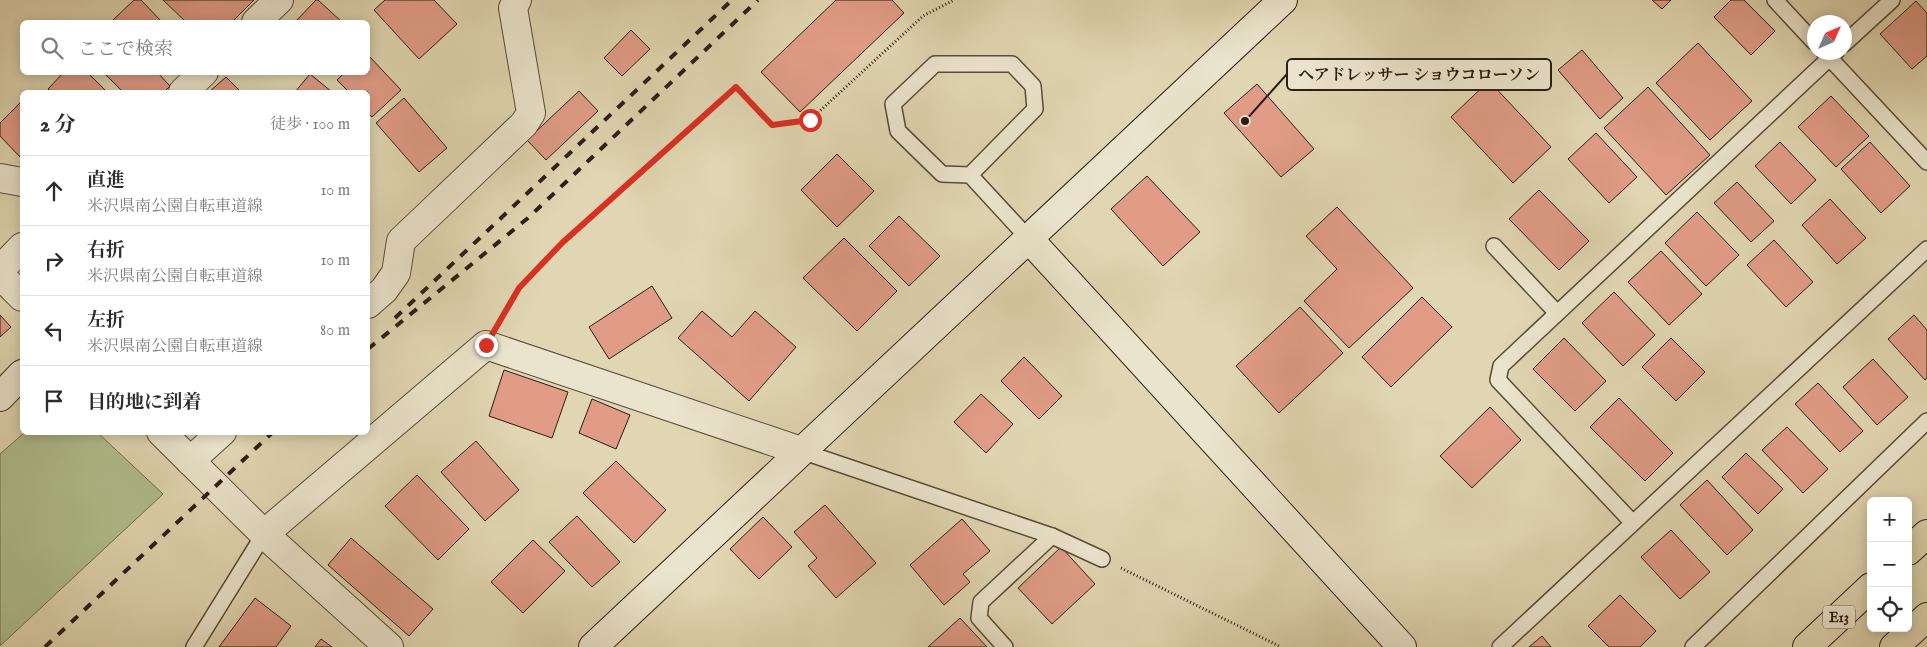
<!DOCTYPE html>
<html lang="ja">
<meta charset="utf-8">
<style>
body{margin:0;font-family:"IM FELL English","Noto Serif JP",serif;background:#f7f7f7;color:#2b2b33}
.controls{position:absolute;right:15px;bottom:15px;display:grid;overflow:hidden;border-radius:8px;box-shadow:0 2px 12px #0003}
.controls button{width:45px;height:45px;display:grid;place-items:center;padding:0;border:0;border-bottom:1px solid #e1e1e2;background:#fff;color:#2b2b33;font:25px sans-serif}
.compass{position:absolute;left:1807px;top:15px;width:45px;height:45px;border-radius:50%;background:#fff;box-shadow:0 2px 12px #0003;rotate:45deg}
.stop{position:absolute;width:15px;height:15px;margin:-11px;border:4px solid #d93025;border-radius:50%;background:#fff}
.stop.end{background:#d93025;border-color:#fff;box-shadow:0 1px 5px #0008}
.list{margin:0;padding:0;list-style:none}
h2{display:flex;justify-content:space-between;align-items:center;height:65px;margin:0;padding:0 20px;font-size:21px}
h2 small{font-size:16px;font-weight:400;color:#7c7c81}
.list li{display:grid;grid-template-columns:32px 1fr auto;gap:15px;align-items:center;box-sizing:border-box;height:70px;padding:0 20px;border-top:1px solid #e1e1e2}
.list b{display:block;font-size:19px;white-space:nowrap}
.list p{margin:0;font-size:16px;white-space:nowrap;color:#7c7c81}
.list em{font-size:16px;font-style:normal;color:#7c7c81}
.icon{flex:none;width:28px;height:28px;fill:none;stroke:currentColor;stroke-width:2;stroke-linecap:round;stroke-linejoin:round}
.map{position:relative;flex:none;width:1927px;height:647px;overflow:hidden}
.search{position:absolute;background:#fff;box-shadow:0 2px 12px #0003;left:20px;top:20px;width:350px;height:55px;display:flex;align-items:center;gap:12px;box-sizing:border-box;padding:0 18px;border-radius:8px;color:#7c7c81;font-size:19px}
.panel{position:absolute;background:#fff;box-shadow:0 2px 12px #0003;left:20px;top:90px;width:350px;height:345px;border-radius:8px}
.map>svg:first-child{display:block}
</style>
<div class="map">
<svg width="1927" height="647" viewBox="0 0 1927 647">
<rect width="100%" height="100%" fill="#e0d6b1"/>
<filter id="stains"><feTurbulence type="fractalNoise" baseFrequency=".004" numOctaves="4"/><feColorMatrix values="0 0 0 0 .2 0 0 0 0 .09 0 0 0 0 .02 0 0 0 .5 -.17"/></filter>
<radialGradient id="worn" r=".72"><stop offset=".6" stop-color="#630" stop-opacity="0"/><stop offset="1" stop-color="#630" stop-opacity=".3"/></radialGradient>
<path fill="#b0be8d" stroke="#6e6e50" d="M24,433H98L163,494L0,646V454Z"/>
<g fill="#e09c87" stroke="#2d1d12">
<path d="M134,0H141L162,22H115L113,20Z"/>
<path d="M163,0H254L232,22H186Z"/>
<path d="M316,0H318L342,22H295Z"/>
<path d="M385,0H434L457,24L419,59L374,10Z"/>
<path d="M836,0H892L904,13L800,112L761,72Z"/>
<path d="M1652,0H1671L1662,9Z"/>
<path d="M1731,0H1744L1775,31L1751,55L1714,17Z"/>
<path d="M1916,1L1927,13V56L1912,69L1880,34Z"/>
<path d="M631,30L650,49L622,76L604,58Z"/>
<path d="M1698,43L1752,101L1710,140L1656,83Z"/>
<path d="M1582,50L1623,98L1600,119L1558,70Z"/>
<path d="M368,55L401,90L372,117L368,113V92H349L337,80L345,72H368Z"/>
<path d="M64,72H87L107,92H52L48,89Z"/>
<path d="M103,72H157L170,86L164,92H123Z"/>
<path d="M310,74L332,92H295Z"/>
<path d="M226,77L241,92H209Z"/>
<path d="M1489,81L1551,147L1513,183L1451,117Z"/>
<path d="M1257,84L1314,149L1281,177L1224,113Z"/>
<path d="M1648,87L1710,155L1666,195L1604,128Z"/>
<path d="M579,91L598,111L546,160L527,140Z"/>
<path d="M1831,96L1869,136L1836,167L1798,127Z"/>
<path d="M404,98L447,148L419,172L376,123Z"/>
<path d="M21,102L22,103V159L0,136V123Z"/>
<path d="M1596,133L1637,177L1609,203L1568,159Z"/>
<path d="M1780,142L1816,180L1791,204L1755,166Z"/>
<path d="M1870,142L1910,186L1881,213L1841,169Z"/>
<path d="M837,154L874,191L837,227L801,190Z"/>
<path d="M1147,176L1200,232L1163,266L1111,209Z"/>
<path d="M1737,182L1774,221L1751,242L1714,203Z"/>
<path d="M1539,190L1589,241L1559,270L1509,219Z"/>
<path d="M1830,199L1866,238L1837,264L1802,225Z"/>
<path d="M1337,207L1413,288L1349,348L1304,301L1337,269L1306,236Z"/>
<path d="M1697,212L1739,255L1706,286L1665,243Z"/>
<path d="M899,216L940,256L909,286L869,246Z"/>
<path d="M844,238L897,291L857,331L803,278Z"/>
<path d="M1774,240L1813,282L1786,307L1747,265Z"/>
<path d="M1661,251L1702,294L1669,325L1628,282Z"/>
<path d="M652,286L672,318L609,359L589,327Z"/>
<path d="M1614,292L1655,335L1623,366L1582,323Z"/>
<path d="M1422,297L1452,327L1391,387L1362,357Z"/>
<path d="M1300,307L1343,353L1279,413L1236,366Z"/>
<path d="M702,311L732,337L755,311L796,347L749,401L678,338Z"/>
<path d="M0,315L11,327L0,337Z"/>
<path d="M1914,315L1927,330V378L1925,380L1888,339Z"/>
<path d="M1564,338L1606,381L1575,411L1533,369Z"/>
<path d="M1671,338L1705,372L1676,401L1642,367Z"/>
<path d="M1024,357L1062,396L1039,419L1001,381Z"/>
<path d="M1873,359L1908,397L1877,425L1843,387Z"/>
<path d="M504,370L568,392L552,438L489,416Z"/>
<path d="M1818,383L1863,431L1840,452L1795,404Z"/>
<path d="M981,394L1013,424L986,453L954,422Z"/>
<path d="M1619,398L1673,453L1645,481L1590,427Z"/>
<path d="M592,399L630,415L616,449L579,433Z"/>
<path d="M1490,407L1521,440L1472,488L1440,456Z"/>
<path d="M1787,427L1828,469L1803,493L1762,450Z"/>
<path d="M476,441L519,490L485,521L441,472Z"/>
<path d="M1746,453L1783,489L1758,514L1722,477Z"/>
<path d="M616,461L666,510L634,543L583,493Z"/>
<path d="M417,475L469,529L438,560L385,506Z"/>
<path d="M1707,480L1753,530L1727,555L1680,505Z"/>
<path d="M825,505L876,563L836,598L808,566L817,558L794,532Z"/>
<path d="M577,516L620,562L592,587L549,542Z"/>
<path d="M763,517L792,547L759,579L730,549Z"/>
<path d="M962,519L990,551L963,574L970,582L944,605L910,565Z"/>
<path d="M1671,530L1710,572L1680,599L1641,557Z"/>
<path d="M351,538L433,609L409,636L328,565Z"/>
<path d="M533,540L565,571L523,613L491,582Z"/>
<path d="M1061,547L1095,584L1052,624L1018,588Z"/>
<path d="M1620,595L1656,631L1640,647H1609L1588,626Z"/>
<path d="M255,598L291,626L276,647H219Z"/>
<path d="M960,618L987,647H928Z"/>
<path d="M1542,636L1551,647H1529Z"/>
<path d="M321,639L332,647H315Z"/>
</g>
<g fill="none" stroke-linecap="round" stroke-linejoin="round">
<defs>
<g id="lane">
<path d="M1775,0L1814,42"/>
<path d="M1844,44L1892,0"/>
<path d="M1824,52L1927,162"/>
<path d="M970,175L1035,109L1033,86L1012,64H935L893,104L898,131L942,174L970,175L1029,239"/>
<path d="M1494,246L1556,312"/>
<path d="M801,451L1052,536L1102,559"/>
<path d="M1632,522L1498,380L1501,366L1836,52"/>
<path d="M194,647L264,534"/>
<path d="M1005,647L979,618L981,602L1052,536"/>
<path d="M1500,647L1927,249"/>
<path d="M1693,647L1927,421"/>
</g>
<g id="street">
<path d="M256,22L279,0"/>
<path d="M183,92L204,72"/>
<path d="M0,178L22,182"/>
<path d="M0,270L22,247"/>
<path d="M0,275L22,297"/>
<path d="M368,304L384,290L396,273L401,241L524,124L531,113L513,8L517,0"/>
<path d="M161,432L264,534L389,647"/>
<path d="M190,461L222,432"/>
<path d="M264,534L486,345L801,451"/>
</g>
<g id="secondary">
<path d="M1029,239L1402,647"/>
<path d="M0,397L22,374"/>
<path d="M593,647L1283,0"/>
</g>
<g id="highway">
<path d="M1908,551L1927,534"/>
<path d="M1807,647L1871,587"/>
<path d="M1894,647L1927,617"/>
</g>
</defs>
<use href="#lane" stroke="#5a4b3a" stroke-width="18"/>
<use href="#street" stroke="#5a4b3a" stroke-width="30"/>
<use href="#secondary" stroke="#2d1d12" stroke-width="30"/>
<use href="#highway" stroke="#2d1d12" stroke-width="30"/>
<g stroke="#2d1d12" stroke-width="3" stroke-dasharray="1 2.5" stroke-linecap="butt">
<path d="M501,320L519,288L562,243L736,87L772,125L810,120L923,16L954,0"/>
<path d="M1121,568L1281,647"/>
</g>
<use href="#lane" stroke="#ebe4cc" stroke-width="15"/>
<use href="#street" stroke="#ebe4cc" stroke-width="28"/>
<use href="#secondary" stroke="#ebe4cc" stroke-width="28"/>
<use href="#highway" stroke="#e0d6b1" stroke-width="28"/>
<g stroke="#2d1d12" stroke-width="4" stroke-dasharray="9 9" stroke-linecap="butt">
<path d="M395,318L732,0"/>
<path d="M368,349L528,218L758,0"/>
<path d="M45,647L273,432"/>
</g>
</g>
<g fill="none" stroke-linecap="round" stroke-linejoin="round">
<path stroke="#d93025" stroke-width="6" d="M486,345L519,288L562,243L736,87L772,125L810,120"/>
</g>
<g text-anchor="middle" stroke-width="4" stroke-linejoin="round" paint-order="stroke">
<rect fill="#ebe4cc" stroke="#66594a" stroke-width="1" x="1823" y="605.5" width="32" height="23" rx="4"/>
<g font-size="14" font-weight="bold" fill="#2d1d12">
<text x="1839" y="622">E13</text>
</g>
</g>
<path fill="none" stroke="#2d1d12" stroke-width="2" d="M1245 121L1287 74"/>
<circle fill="#2d1d12" stroke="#ebe4cc" stroke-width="2" cx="1245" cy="121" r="5"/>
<rect fill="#ebe4cc" stroke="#2d1d12" stroke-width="2" x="1287" y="59" width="264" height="31" rx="5"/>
<g font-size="16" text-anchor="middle" font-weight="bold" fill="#2d1d12">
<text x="1419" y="80">ヘアドレッサー ショウコローソン</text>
</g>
<rect width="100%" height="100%" filter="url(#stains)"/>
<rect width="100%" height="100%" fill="url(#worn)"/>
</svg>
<div class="controls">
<button>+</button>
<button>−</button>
<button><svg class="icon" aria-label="locate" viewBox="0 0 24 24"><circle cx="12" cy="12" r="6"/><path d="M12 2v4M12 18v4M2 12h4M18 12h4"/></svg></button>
</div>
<svg class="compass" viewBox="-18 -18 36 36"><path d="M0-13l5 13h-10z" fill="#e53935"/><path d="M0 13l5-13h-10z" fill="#7c7c81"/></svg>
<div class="stop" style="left:810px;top:120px"></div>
<div class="stop end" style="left:486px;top:345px"></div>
<div class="search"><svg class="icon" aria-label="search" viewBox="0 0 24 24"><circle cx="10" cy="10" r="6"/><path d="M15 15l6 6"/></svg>ここで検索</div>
<section class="panel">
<h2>2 分<small>徒歩 · 100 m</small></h2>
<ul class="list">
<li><svg class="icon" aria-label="ahead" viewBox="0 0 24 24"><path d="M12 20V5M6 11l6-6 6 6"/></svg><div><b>直進</b><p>米沢県南公園自転車道線</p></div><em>10 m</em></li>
<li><svg class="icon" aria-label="right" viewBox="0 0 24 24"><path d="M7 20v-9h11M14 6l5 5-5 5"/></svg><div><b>右折</b><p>米沢県南公園自転車道線</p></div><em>10 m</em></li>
<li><svg class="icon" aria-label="left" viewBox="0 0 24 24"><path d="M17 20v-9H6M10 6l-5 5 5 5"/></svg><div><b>左折</b><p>米沢県南公園自転車道線</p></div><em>80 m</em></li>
<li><svg class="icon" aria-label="arrive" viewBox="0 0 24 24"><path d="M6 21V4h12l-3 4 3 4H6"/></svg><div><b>目的地に到着</b></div></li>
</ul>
</section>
</div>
